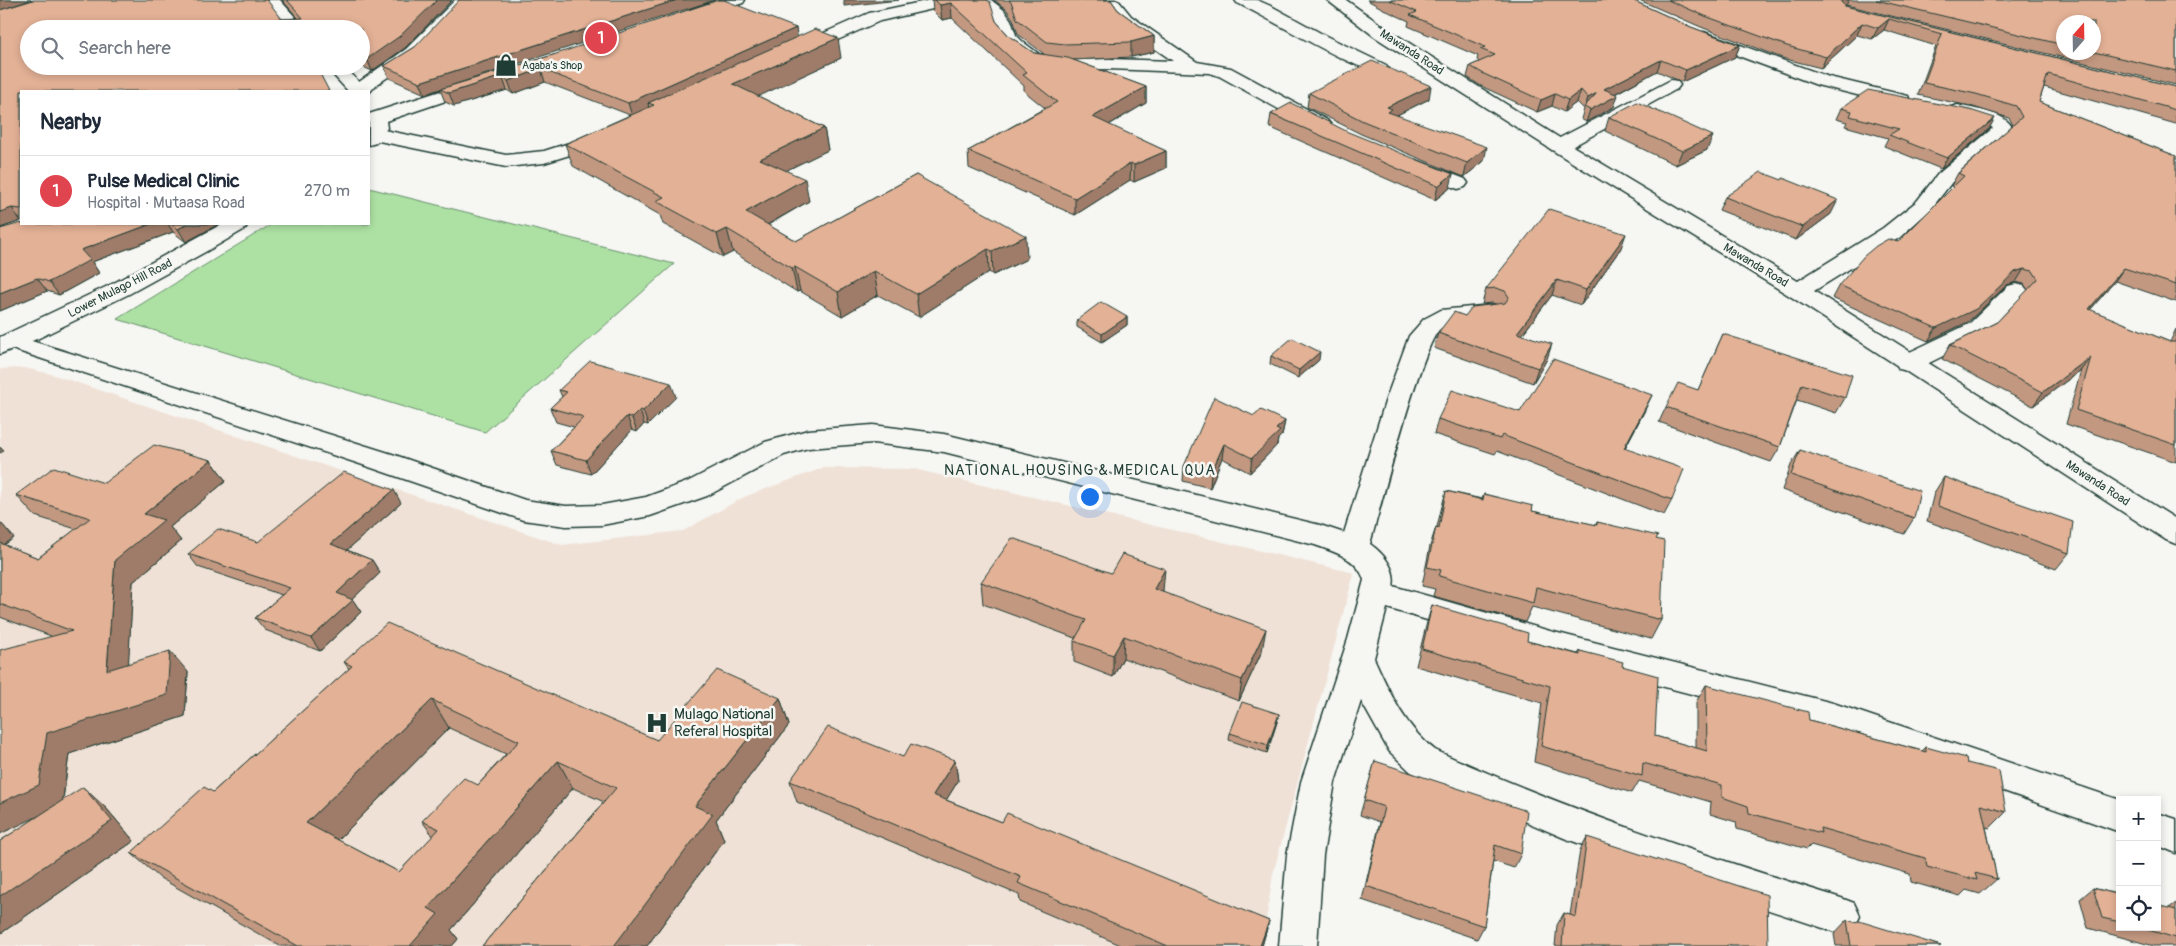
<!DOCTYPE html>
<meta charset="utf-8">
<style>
body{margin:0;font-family:Pangolin,sans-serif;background:#f6f6f7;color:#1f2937}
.controls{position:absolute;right:15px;bottom:15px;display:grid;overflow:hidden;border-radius:0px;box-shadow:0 2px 8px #0003}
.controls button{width:45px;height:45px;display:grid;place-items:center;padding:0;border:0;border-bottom:1px solid #e0e1e3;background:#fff;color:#1f2937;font:25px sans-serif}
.compass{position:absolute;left:2056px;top:15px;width:45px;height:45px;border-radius:50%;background:#fff;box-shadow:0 2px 8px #0003;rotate:20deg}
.you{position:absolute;left:1089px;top:496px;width:18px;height:18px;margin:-12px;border:4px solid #fff;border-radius:50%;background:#1a73e8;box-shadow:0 0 0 8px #1a73e833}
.badge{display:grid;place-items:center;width:32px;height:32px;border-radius:50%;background:#7c3aed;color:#fff;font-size:16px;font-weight:700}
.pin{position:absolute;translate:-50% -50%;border:2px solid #fff;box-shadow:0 1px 5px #0006}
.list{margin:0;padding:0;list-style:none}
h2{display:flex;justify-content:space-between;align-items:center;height:65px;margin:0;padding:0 20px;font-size:21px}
h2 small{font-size:16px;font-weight:400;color:#747a83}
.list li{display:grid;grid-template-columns:32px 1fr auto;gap:15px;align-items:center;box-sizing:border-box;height:70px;padding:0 20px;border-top:1px solid #e0e1e3}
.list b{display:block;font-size:19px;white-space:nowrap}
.list p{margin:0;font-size:16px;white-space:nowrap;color:#747a83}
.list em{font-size:16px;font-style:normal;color:#747a83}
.icon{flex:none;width:28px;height:28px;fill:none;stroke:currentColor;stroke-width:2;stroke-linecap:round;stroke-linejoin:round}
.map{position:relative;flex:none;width:2176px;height:946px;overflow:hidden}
.search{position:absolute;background:#fff;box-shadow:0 2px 8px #0003;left:20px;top:20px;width:350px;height:55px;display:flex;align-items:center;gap:12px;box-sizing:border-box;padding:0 18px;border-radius:28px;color:#747a83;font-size:19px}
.panel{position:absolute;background:#fff;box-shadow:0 2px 8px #0003;left:20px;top:90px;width:350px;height:135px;border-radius:0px}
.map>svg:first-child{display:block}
</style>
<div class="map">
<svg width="2176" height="946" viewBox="0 0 2176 946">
<rect width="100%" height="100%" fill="#f6f6f2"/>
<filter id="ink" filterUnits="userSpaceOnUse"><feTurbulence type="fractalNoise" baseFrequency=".02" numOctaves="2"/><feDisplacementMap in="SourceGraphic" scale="10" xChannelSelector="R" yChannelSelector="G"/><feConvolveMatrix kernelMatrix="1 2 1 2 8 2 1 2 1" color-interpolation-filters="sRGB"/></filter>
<g filter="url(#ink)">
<path fill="#f0e1d6" d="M24,368L51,374L562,545L683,531L744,497L823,468L914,469L1354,573L1273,874L1262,946H0V369Z"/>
<path fill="#ade1a3" stroke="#668f6c" d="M369,188L674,264L485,432L117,319L272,224H369Z"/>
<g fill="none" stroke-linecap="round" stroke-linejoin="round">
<defs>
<g id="street">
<path d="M263,0H280L306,29H289Z"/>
<path d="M455,0H472L418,57L376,85L369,93L348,91L325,66H344L359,82L406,49Z"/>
<path d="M931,0H961L959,3L880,21L804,55H792L789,51L792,47L869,13Z"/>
<path d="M972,0H991L1004,10L1011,20L1016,35L1023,42L1039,54L1054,61L1109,59L1173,61L1119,24L1102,0H1118L1131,16L1197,62L1231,68L1327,120L1330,124L1327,128H1313L1219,76L1209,73L1109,69L1046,70L1027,62L1011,50L999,36L992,16Z"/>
<path d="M1235,0H1257L1273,7L1326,36L1386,65L1389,69L1386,73C1367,78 1264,15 1237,3Z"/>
<path d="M1704,32L1829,77L1908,96L1910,100L1908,104L1901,106L1817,85L1698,41L1695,37L1698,33Z"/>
<path d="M1671,80L1677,81L1680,85L1677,89L1566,150H1552L1549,146L1552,142Z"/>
<path d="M1958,105C1975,110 2005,111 2013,129L1952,182L1931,209L1899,238L1806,296L1798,298L1790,296L1786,291L1790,286L1883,228L1917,201L1938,174L1993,128L1984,123L1951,115L1949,111L1951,107Z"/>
<path d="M374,128L506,155L544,151L604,132L611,134L614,138L611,142L544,163L506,167L369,139V129Z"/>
<path d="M1416,160L1465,179L1468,183L1465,187L1458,189L1409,170L1406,166L1409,162Z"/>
<path d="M2016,284L2024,286L2028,291L1987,334L1917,369L1908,371L1899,369L1896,363L1899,357L1969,324L2008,286Z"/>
<path d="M1491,305L1499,307L1503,312L1499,317C1480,322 1456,316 1440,329C1421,345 1380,510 1370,544C1383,553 1397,569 1393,586L1550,631L1833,703L2120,800V832L1833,731L1550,657L1387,608L1374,658C1390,693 1404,726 1435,750C1567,810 1703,855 1841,898L1854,903L1860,916L1854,929L1841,934L1682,881L1564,838L1411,772L1389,751L1361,701L1335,782L1323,855L1317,946H1279L1287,855L1301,782L1348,639L1364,580C1358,558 1334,552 1315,545L944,452L873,443L808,448L784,455L707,496L650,516L602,525L566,526L523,520L372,468L0,345L1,337L10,335L19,337L392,454L525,500L566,506L602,505L646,497L687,482L765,442L808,430L873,425L944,434L1320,525L1344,533L1386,399L1409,336L1424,319L1441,310Z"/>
<path d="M2157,813L2176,819V853L2157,845Z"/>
</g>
<g id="secondary">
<path d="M721,0H745L743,3L695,19L689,18L687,14L689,10Z"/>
<path d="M1327,0H1346L1387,29L1566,142L1806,286L2176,519V544L2166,540L1790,296L1552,150L1375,37Z"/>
<path d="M478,79L484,80L487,84L484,88L386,121L387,128L376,143L369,145V114Z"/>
<path d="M222,224H248L245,229L216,246L129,294L39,338L0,354V337L112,284Z"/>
</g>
</defs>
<use href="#street" stroke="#1f3d34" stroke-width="3"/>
<use href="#secondary" stroke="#1f3d34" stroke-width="3"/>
<use href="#street" fill="#f6f6f2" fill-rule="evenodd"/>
<use href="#secondary" fill="#f6f6f2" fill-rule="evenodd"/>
</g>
<g fill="#c39881" stroke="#1f3d34" fill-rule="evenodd">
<path d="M0,0H31L7,8L282,19L298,18L282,0H452L405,48L372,71L361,66V29L29,66H325L327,71L320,73L21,91V221L0,228Z"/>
<path d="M932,0H987L996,21L1009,36L1034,53L1044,54L1018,34L1013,19L1006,9L994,0H1111L1118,10L1154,36V52L1131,57L1073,60L1146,87V103L1109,125L1166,151V168L1134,182L1130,180L1075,215L969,168L968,151L1045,108L1024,91V86L952,18L942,20L933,11Z"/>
<path d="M1367,0H1632L1691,27L1740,45L1735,57L1682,82L1657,71L1615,94L1614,107L1586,122L1581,119L1584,109L1577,102L1564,112L1552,106L1537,112L1481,86L1467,77L1470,66L1479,62L1477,60L1478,56L1408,26L1409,21L1391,13Z"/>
<path d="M1639,0H2176V85L1846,5L1845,6L2176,87V124L2044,87L2039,102L2176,156V302L2115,281L2090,310L2170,342L2176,329V462L2066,424L2081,370L2033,406L1942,359L1950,345L1997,322L2028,290L2024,284L2016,282L2007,285L1968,322L1928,341L1832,298L1839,285L1898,242L1953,187L1951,186L1958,173L2013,125L2009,118L1970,106L1918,95L1936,46L1884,30L1872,39L1857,35L1821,68L1782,58L1701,27ZM2064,22H2094V52H2064Z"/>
<path d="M796,28L797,37L841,58L758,96L824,128L828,150L786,170L809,201L768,225L796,241L916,175L1027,259L993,275L989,272L919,317L878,295L842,316L800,291L797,292L733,252L723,257L663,224L660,215L573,166L565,144L630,115L545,82L513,94L507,90L454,106L445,102L440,89L425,94L389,78L384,66L415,47L445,88L553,55Z"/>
<path d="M1309,93L1429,99L1397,115L1484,161L1464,177L1361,134L1307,107Z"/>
<path d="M1841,108L1989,129L1941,169L1884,146L1888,138L1845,126L1847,122L1836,119Z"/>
<path d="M1271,114L1450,188L1435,200L1269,127Z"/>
<path d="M1609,117L1707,150L1676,165L1605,131Z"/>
<path d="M1725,197L1831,214L1796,240L1719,210Z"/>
<path d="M21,224H219L186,242L173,232L92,262L99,273L59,295L47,291L0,311V229Z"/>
<path d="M1621,248L1581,305L1552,295L1522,335L1547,359L1533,383L1434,348L1438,333L1465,316L1496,304L1491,303L1482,304L1486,289Z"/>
<path d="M1127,317V325L1102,342L1077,327V320Z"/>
<path d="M1723,334L1845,398L1836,413L1797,400L1780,447L1771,462L1659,422L1666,407L1698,390Z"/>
<path d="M1271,356L1319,360L1298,378L1270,364Z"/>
<path d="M559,390L676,397L648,425L644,424L637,432L632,430L591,474L557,465L551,451L574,427L556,422L550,408L562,397Z"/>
<path d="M1645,410L1625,448L1672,500L1664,515L1497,451L1495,454L1434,434L1438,419L1520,412Z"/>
<path d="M1254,416L1285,421L1282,435L1278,439L1277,445L1250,473L1222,458L1210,488L1183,481L1184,466Z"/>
<path d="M1800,450L1914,518L1904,534L1782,490L1791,465Z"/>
<path d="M211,460L226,481L170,527L181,541L133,582L128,664L188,672L185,716L69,754L63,800L106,808L134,841L0,934V841L38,817L51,636L0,617V522L14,538L4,545L38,558L76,529L35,516L16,495L104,483Z"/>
<path d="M1944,477L2069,553L2056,569L1927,521L1934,493Z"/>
<path d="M1446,491L1482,499L1484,494L1532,511L1596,525L1597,522L1656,539L1661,620L1651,639L1532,607L1525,622L1433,596L1435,589L1422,586L1430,546L1436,527H1437L1441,510Z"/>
<path d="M401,503L347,550L372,560L380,573L352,599L361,612L320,651L265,630L255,618L282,595L198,567L188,554L258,542Z"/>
<path d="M981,582L1163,591V593L1262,651L1239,701L1123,658L1113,677L1074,662V641L1075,638L983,604Z"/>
<path d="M1432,605L1527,641L1578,654L1580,651L1622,666L1655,736L1696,748V702L1706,685L1809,720L1922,751L1926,747L1967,763L2006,812L1990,828L1986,827L1997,879L1980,894L1966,890L1960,896L1911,882L1910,874L1811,845L1807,849L1737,829L1736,822L1710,814L1711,802L1639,781L1632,793L1534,762L1542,703L1416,666L1427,622Z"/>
<path d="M344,662L657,740L780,698L789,725L716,820L724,840L647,946H482L604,802L573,788L451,930L458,939L452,946H280L160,878L131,853L213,792L349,669ZM449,728L506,754L478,785L422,821L433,836L399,872L338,840Z"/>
<path d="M1279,714L1277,722L1267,753L1229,740L1230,733Z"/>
<path d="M903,757L955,760L958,781L946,800L1002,822L1269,921L1262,946H1123L1020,902L1019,895L797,802L790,781Z"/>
<path d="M1375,761L1521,854L1514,868L1493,861L1484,926L1477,939L1362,900L1380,822L1360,815Z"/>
<path d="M1587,837L1768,946H1555L1557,925L1564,913L1570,915L1580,850Z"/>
<path d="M2093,888L2120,895V927H2157L2169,908L2176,903V946H2154L2088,928L2080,899Z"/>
<path d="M1847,920L1941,946H1836L1834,934Z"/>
</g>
<g fill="#9f7c69" stroke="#1f3d34">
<path d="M0,0H31L0,10Z"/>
<path d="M437,0H452L405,48L372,71L367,59Z"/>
<path d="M677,0H715L425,94L420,82Z"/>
<path d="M844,0H899L844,6Z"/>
<path d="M1842,0H1849L1846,5L1839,7Z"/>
<path d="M951,3L952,18L942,20L940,5Z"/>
<path d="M1889,19L1884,30L1872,39L1878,28Z"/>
<path d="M1862,23L1857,35L1821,68L1826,57Z"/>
<path d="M796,28L798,41L648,103L649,108L632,116L628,103Z"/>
<path d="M1154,36V52L1131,57V42Z"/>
<path d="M838,38L841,58L738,106L733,84Z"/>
<path d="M1740,45L1735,57L1682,82L1686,70Z"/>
<path d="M1661,60L1657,71L1601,101L1604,89Z"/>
<path d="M316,66H325L327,71L319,73Z"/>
<path d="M541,69L545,82L513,94L508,81Z"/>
<path d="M502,76L507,90L454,106L449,93Z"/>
<path d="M1431,86L1429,99L1391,118L1387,107Z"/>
<path d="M1146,87V103L1093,134V117Z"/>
<path d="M1581,90L1577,102L1564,112L1568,100Z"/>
<path d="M1597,93L1585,108L1588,98Z"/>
<path d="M1555,94L1552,106L1537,112L1541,100Z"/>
<path d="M1618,95L1614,107L1586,122L1590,110Z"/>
<path d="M1995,118L1989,129L1941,169L1947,158Z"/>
<path d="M824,128L828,150L765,181L760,159Z"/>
<path d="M1713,136L1707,150L1676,165L1682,151Z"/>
<path d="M1487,147L1484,161L1464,177L1467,163Z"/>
<path d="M1166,151V168L1134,182V165Z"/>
<path d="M1131,163L1130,180L1075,215V198Z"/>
<path d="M1453,174L1450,188L1435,200L1438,186Z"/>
<path d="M805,179L809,201L751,234L746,212Z"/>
<path d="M1838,200L1831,214L1796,240L1803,227Z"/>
<path d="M12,208L21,221L0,228V212Z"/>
<path d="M151,224H168L173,232L92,262L99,273L59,295L49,282L81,250Z"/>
<path d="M187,224H219L186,242L178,229Z"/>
<path d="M727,229L733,252L723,257L717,234Z"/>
<path d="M1626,234L1621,248L1581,305L1586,290Z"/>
<path d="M1026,236L1027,259L993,275L992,251Z"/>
<path d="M988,249L989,272L919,317L916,294Z"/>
<path d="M795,267L800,291L797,292L792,268Z"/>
<path d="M2124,268L2115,281L2079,323L2089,309Z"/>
<path d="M2024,269L2016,282L2007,285L1968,322L1928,341L1936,328L2015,272Z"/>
<path d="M874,271L878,295L842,316L838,292Z"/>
<path d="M37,278L47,291L0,311V293Z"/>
<path d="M1557,280L1552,295L1512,348L1517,333Z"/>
<path d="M1127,317V325L1102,342V334Z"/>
<path d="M1552,344L1547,359L1533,383L1538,368Z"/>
<path d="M1320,352L1319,360L1298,378L1299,370Z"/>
<path d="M2091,357L2081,370L2033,406L2043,392Z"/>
<path d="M671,383L676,397L648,425L643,411Z"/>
<path d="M1652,395L1645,410L1617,463L1624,448Z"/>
<path d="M640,410L644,424L637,432L632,418Z"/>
<path d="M627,416L632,430L591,474L586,460Z"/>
<path d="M1285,421L1282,435L1278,439L1277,445L1250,473L1252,458L1276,429Z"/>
<path d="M1224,444L1222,458L1210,488L1211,473Z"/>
<path d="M0,447L4,451L0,453Z"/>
<path d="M211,460L226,481L170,527L181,541L133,582L127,691L107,670L115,560L144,514Z"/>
<path d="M394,490L401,503L339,557L331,544Z"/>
<path d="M0,522L14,538L0,547Z"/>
<path d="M372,560L380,573L345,606L337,593Z"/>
<path d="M1165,569L1163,591L1153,611L1154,589Z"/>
<path d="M353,600L361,612L320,651L311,638Z"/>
<path d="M1266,629L1262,651L1239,701L1242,680Z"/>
<path d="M1124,636L1123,658L1113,677V655Z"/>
<path d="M170,651L188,672L185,716L69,754L62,805L0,834V803L47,733Z"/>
<path d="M780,698L789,725L716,820L724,840L647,946H614L695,806Z"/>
<path d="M432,700L449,728L329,849L306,823Z"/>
<path d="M1279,714L1277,722L1267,753L1268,745Z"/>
<path d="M955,760L958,781L937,815L933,795Z"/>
<path d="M558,761L573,788L451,930L458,939L452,946H410L428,908Z"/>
<path d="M83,787L106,808L134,841L0,934V896Z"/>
<path d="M1269,921L1262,946H1260Z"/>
</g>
<g fill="#e3b196" stroke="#1f3d34" fill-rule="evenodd">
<path d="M33,0H267L282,19L303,18L287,0H437L400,36L367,59L361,57V29H29V66H316L329,91H21V209L12,208L0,212V10Z"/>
<path d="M459,0H677L420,82L384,66L415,47Z"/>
<path d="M718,0H724L796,28L628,103L541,69L508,81L502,76L449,93L440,89L553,55Z"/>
<path d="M935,0H987L990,2L996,21L1009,36L1034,53L1068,58L1146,87L1093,117L1166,151L1134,165L1131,163L1075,198L968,151L1057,102L1023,75L1027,73L951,3L940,5Z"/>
<path d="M1009,0H1111L1118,10L1154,36L1131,42L1065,44L1047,42L1017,19L1012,4Z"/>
<path d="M1389,0H1632L1691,27L1740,45L1686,70L1661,60L1604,89L1618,95L1590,110L1584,107L1597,93L1588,98L1581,90L1568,100L1555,94L1541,100L1484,74L1470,66L1495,55L1480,49L1485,47L1410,15L1417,12Z"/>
<path d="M1668,0H1842L1841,2L1845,6L2176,87V110L2048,74L2039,102L2176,156V285L2124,268L2089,309L2170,342H2175L2176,339V445L2076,410L2091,357L2043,392L1950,345L1997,322L2038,279L2033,271L2024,269L2015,272L1976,309L1936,328L1839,285L1864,256L1876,246L1888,239L1898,242L1964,176L1958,173L1961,171L2022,117L2016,106L1976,94L1924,83L1942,34L1889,19L1878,28L1862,23L1826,57L1787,46L1705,16Z"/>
<path d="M1876,0H2176V71L2094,52V22H2064V45Z"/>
<path d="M815,29L838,38L733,84L824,128L760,159L805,179L746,212L796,241L916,175L1026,236L992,251L988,249L916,294L874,271L838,292L795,267L792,268L727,229L717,234L656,201L664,197L565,144L654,105L648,103Z"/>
<path d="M1372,61L1431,86L1387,107L1392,109L1388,112L1487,147L1467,163L1363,121L1309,93Z"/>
<path d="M1868,90L1970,110L1995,118L1947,158L1889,135L1899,129L1850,116L1852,111L1841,108Z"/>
<path d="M1637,102L1713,136L1682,151L1609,117Z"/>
<path d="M1291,103L1348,132L1453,174L1438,186L1271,114Z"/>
<path d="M1761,172L1782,180L1783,178L1838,200L1803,227L1725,197Z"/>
<path d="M1549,209L1626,234L1586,290L1557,280L1517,333L1552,344L1538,368L1438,333L1454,312L1465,316L1472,307L1505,303L1509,297L1505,291L1496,288L1486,289Z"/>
<path d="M21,223V224H151L81,250L90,260L49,282L37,278L0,293V229Z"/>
<path d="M171,224H187L178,229Z"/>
<path d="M1101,302L1127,317L1102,334L1077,320Z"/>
<path d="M1723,334L1852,375L1845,398L1802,384L1780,447L1666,407L1678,383L1698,390Z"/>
<path d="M1292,338L1320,352L1299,370L1271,356Z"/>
<path d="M1553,359L1652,395L1624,448L1684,469L1672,500L1502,435L1500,439L1438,419L1452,390L1520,412Z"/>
<path d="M590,361L671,383L643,411L640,410L632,418L627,416L586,460L551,451L584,417L550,408L567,392L559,390Z"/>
<path d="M1214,397L1254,416L1261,410L1285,421L1276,429L1280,431L1252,458L1224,444L1211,473L1184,466Z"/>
<path d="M154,445L211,460L144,514L164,520L115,560L107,670L170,651L167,695L47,733L39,785L0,803V650L72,631L0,604V543L38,558L90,518L16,495L54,467L104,483Z"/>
<path d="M1800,450L1920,491L1914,518L1791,475Z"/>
<path d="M344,472L394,490L331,544L372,560L337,593L353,600L311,638L255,618L290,588L188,554L218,529L258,542Z"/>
<path d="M1944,477L2073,522L2069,553L1938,506Z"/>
<path d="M1446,491L1483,500L1484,494L1533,506L1532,511L1597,525V522L1658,536L1656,539L1664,541L1661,620L1536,587L1533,603L1439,576L1441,570L1427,567L1436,527L1439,528Z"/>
<path d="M1012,538L1111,573L1122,554L1165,569L1154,589L1266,629L1242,680L1124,636L1113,655L1074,641L1086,620L981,582Z"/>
<path d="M1432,605L1528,633L1527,641L1580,655V651L1623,662L1622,666L1658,676L1655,736L1707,751L1706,685L1808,712L1809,720L1926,752V747L1966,758L1967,763L1999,771L2006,812L1981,805L1997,879L1975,873L1977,880L1927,867L1925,858L1820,828L1821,833L1749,813L1748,806L1722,797V785L1643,763L1642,776L1541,746L1550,686L1422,649Z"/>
<path d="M387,623L657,740L717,670L780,698L695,806L713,814L614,946H482L616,788L558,761L428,908L438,914L410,946H298L131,853L204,787L213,792L352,666L344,662ZM432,700L519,741L478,785L464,778L422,821L439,829L399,872L306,823Z"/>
<path d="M1242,702L1279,714L1268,745L1230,733Z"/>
<path d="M828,727L903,757L911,744L955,760L933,795L1002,822L1007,813L1269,921L1260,946H1168L1018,883L1021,877L790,781Z"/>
<path d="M1375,761L1527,811L1521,854L1495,845L1484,926L1366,886L1384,807L1364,800Z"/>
<path d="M83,787L112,821L0,896V841Z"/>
<path d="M1587,837L1767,895L1768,946H1731L1727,945V946H1562L1564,913L1576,917Z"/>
<path d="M2093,888L2120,895V922L2102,918Z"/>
<path d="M2157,905L2176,910V938L2138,927H2157Z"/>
<path d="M1847,920L1854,922L1859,921L1941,946H1851Z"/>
</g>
</g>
<defs>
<symbol id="shop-bare" viewBox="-9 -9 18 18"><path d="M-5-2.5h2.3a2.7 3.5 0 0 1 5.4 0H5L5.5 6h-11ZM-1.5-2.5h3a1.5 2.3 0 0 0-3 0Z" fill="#1f3d34" stroke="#f6f6f2" stroke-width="2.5" paint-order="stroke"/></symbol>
<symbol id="hospital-bare" viewBox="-9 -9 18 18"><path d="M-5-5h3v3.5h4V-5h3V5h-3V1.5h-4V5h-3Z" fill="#1f3d34" stroke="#f6f6f2" stroke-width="2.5" paint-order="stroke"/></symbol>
</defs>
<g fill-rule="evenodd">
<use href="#shop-bare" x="490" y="49" width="32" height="32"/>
<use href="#hospital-bare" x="641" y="707" width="32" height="32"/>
</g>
<g text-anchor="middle" stroke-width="5" stroke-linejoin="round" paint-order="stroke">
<g font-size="11" fill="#1f3d34" stroke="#f6f6f2" text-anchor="start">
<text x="522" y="69">Agaba's Shop</text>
</g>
<g font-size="12" fill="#1f3d34" stroke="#f6f6f2">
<text transform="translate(1412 52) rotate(33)" y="4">Mawanda Road</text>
<text transform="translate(1756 265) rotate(31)" y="4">Mawanda Road</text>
<text transform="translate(120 288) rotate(-27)" y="4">Lower Mulago Hill Road</text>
<text transform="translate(2098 483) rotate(33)" y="4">Mawanda Road</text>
</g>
<g font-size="15" letter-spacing="1" fill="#1f3d34" stroke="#f6f6f2">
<text x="1080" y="475">NATIONAL HOUSING &amp; MEDICAL QUA</text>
</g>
<g font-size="15" fill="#1f3d34" stroke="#f6f6f2" text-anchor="start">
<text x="674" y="719">Mulago National<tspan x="674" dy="17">Referal Hospital</tspan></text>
</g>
</g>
</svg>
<div class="controls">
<button>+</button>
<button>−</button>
<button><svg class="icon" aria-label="locate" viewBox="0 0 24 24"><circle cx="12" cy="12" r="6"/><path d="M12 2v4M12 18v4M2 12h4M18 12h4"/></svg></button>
</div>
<svg class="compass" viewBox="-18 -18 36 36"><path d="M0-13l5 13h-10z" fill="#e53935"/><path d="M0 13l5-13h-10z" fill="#747a83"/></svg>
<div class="you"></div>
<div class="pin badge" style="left:601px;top:38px;background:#e0444e">1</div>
<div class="search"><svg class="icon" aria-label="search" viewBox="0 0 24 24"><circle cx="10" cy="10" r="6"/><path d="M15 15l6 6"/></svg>Search here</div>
<section class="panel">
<h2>Nearby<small></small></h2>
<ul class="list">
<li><span class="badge" style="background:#e0444e">1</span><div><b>Pulse Medical Clinic</b><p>Hospital · Mutaasa Road</p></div><em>270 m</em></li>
</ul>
</section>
</div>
